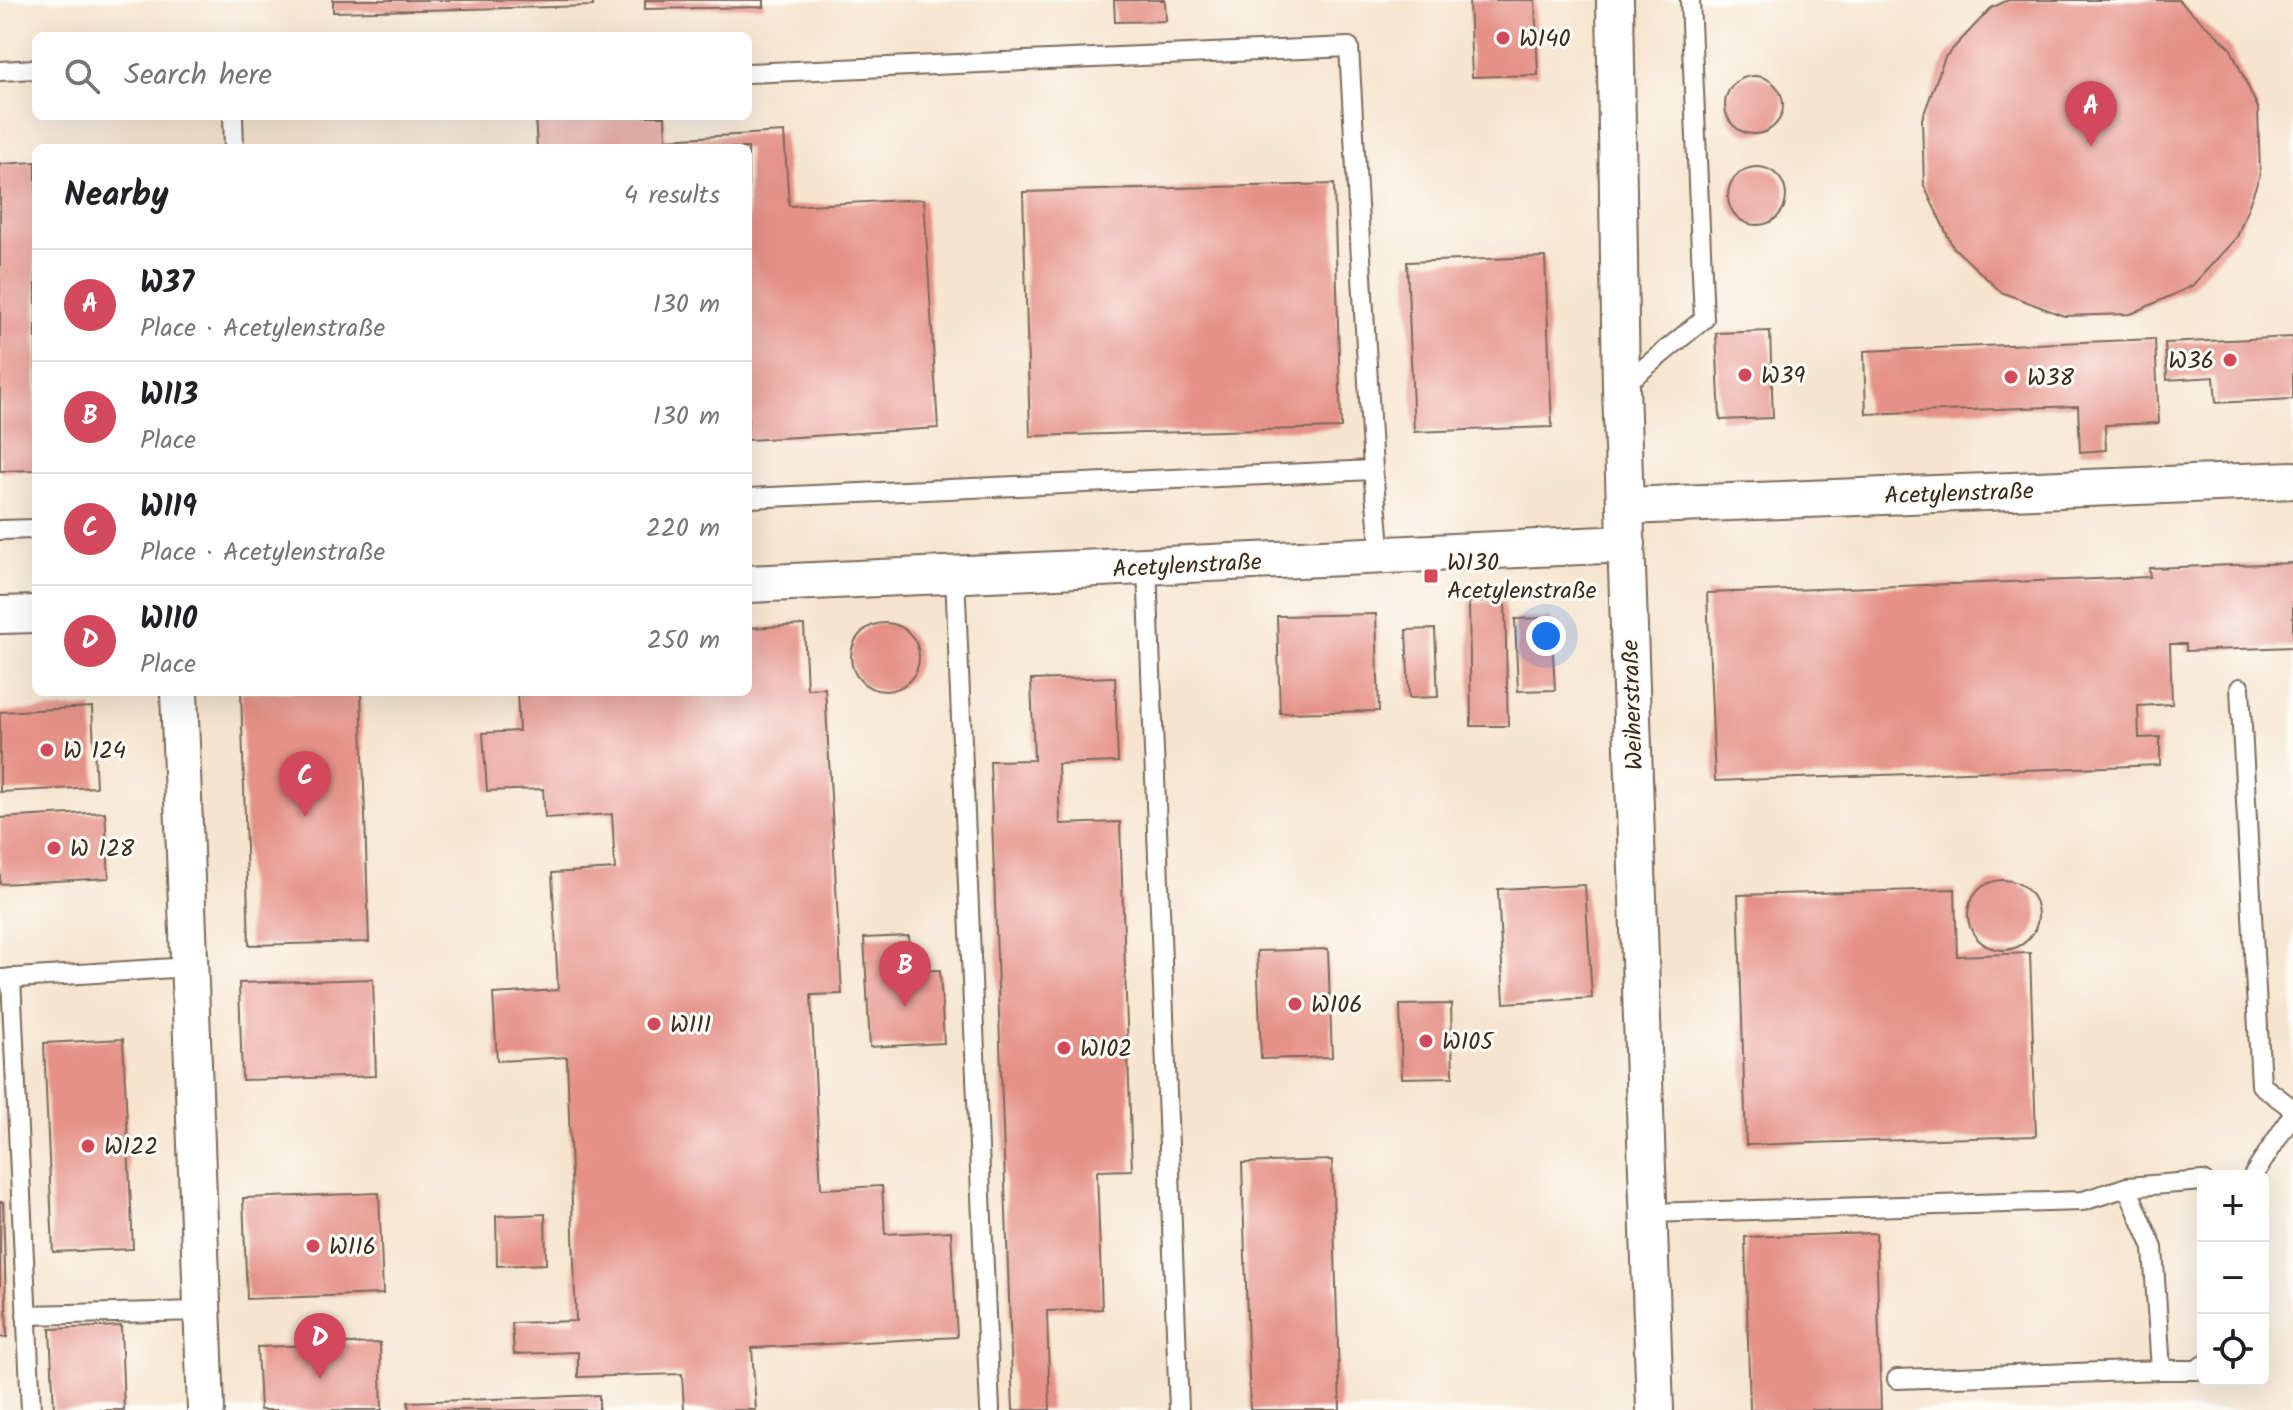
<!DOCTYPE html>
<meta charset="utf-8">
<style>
body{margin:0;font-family:Kalam,sans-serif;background:#f2f2f2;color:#202124}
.controls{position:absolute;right:24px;bottom:24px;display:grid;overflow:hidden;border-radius:12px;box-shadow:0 8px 32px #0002}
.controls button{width:72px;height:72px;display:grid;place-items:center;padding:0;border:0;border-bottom:2px solid #e0e0e0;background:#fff;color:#202124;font:40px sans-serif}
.you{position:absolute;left:1546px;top:636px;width:28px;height:28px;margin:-20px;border:6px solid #fff;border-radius:50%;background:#1a73e8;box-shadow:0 0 0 12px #1a73e833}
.badge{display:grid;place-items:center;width:52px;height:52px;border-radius:50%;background:#d1495b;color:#fff;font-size:26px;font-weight:700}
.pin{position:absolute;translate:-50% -66px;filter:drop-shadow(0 2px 4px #0008)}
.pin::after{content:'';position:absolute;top:42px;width:28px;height:24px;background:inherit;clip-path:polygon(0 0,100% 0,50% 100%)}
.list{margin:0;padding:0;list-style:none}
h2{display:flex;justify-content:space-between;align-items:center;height:104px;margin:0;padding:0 32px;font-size:34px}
h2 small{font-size:26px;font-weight:400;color:#757577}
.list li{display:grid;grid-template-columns:52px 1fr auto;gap:24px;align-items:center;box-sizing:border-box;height:112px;padding:0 32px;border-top:2px solid #e0e0e0}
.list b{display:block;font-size:30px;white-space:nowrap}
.list p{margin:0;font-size:26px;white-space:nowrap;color:#757577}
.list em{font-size:26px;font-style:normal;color:#757577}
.icon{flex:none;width:44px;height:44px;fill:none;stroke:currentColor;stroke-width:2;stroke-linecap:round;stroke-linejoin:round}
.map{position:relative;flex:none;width:2293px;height:1410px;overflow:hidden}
.search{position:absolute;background:#fff;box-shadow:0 8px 32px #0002;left:32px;top:32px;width:720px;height:88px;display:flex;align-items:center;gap:20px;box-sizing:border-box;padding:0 28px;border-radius:12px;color:#757577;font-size:30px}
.panel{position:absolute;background:#fff;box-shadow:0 8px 32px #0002;left:32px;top:144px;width:720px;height:552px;border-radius:12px}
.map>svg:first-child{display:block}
</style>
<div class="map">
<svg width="2293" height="1410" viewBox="0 0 2293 1410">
<rect width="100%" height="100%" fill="#fdfcf7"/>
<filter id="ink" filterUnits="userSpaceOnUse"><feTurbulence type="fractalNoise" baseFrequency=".0125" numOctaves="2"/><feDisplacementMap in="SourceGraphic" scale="16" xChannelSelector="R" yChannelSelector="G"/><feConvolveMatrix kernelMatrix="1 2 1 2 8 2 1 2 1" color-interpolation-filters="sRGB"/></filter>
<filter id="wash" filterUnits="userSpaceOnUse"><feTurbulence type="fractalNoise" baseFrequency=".006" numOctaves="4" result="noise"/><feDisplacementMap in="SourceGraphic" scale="32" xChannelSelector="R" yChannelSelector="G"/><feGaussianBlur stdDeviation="1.8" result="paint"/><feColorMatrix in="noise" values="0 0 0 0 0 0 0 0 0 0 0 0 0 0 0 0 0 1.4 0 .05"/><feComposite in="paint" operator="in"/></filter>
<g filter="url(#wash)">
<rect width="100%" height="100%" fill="#f6e4ce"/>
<g id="blocks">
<g fill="#e59187">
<path d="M333,0H593V6L333,12Z"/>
<path d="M645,0H764V7L645,9Z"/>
<path d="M1114,0H1165L1166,21L1115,22Z"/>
<path d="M1469,0H1535L1538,75L1472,77Z"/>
<path d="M2008,0H2178L2230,47L2258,108L2260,175L2237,237L2192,286L2131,314L2064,316L2001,292L1953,247L1924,186L1922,119L1945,57L1991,8Z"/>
<circle cx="1754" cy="105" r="29"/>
<path d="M535,116H665L666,139L784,132L789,206L924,199L938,428L748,440V148H537Z"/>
<path d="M36,162V470L0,471V164Z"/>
<circle cx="1757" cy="196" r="29"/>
<path d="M1334,184L1341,428L1030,436L1023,192Z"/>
<path d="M1545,257L1552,427L1414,432L1407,262Z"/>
<path d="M1770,331L1773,418L1720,420L1716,333Z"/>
<path d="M2293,337V399L2216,403L2214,377L2167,380L2165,343Z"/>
<path d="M2155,339L2159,423L2105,425L2106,450L2080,452L2078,406L1866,414L1864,351Z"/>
<path d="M2293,563V647L2186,651V644H2170L2172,704L2138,706L2139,738L2160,737V765L1715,781L1707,593L2150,577L2149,568Z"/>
<path d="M1469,602H1505L1508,726H1471Z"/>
<path d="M1376,614L1379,711L1280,713L1277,616Z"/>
<path d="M1551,618L1555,690L1518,691L1515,619Z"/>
<circle cx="885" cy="657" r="34"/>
<path d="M804,625L807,689L825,688L842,994L811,995L821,1189L882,1186L885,1234L951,1231L957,1337L752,1348L756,1410H684L682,1374L578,1377V1352L514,1354L512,1323L576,1321L567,1057L497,1061L493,994L558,990L552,873L615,869L612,814L545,818L543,789L487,791L483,733L519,731L517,692H748V628Z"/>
<path d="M1435,629L1438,697L1409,698L1406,630Z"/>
<path d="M1115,677L1118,762L1058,764L1060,824L1120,822L1132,1170L1097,1171L1102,1309L1047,1311L1050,1410H1013L990,761L1034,760L1031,680Z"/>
<path d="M241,692H361L369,942L249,945Z"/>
<path d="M92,707L96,787L0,792V712Z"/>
<path d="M105,812L109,878L0,884V818Z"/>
<circle cx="2003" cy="915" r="35"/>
<path d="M1585,885L1592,998L1504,1003L1498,889Z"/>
<path d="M1955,889L1957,956L2030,953L2036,1136L1746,1145L1738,895Z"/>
<path d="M909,936L911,971L940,970L944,1043L870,1047L864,938Z"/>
<path d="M1328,949L1332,1057L1261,1059L1257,951Z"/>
<path d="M373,979L376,1076L242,1080L239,983Z"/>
<path d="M1451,1004L1453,1077L1402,1078L1400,1005Z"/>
<path d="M123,1039L133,1249L53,1252L44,1043Z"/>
<path d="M1332,1160L1340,1410H1250L1242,1163Z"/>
<path d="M379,1193L383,1294L247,1299L243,1198Z"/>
<path d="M0,1202H3L7,1337H0Z"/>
<path d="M545,1214L546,1264L497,1266L496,1216Z"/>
<path d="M1876,1233L1881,1410H1750L1745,1237Z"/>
<path d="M121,1326L124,1410H54L50,1329Z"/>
<path d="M380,1343L382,1410H260L257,1347Z"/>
<path d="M599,1395V1410H409L408,1402Z"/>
</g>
</g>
</g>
<g filter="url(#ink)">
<use href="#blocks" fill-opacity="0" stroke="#7c6b5c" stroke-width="2"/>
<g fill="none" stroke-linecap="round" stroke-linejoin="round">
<defs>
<g id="service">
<path d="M0,71L36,69"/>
<path d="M748,73L1349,47L1373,470"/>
<path d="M233,116L234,148"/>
<path d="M1621,387L1704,319L1690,0"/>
<path d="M748,498L1373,470L1381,556"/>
<path d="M0,530L36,529"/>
<path d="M1147,566L1179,1410"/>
<path d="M955,575L990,1410"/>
<path d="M2240,688L2261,1085L2293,1109"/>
<path d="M11,978L31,1410"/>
<path d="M1,979L189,967"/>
<path d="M2253,1176L2293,1114"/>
<path d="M1647,1213L2083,1201L2127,1187L2203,1181"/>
<path d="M26,1315L202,1311"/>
<path d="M2161,1370H2197L2203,1365"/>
<path d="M1897,1379L2161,1370L2153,1248L2127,1187"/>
</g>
<g id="minor">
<path d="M1615,0L1621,387L1655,1410"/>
<path d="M1626,506L2293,480"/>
<path d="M748,584L1627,544"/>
<path d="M0,615L36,614"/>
<path d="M179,692L206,1410"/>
</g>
</defs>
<use href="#service" stroke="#7c6b5c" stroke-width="22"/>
<use href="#minor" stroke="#7c6b5c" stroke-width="40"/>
<use href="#service" stroke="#fff" stroke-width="18"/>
<use href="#minor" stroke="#fff" stroke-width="36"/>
</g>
</g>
<g fill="#d1495b" stroke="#fdfcf7" stroke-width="3">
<circle cx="1503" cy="38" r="8"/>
<circle cx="2230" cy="360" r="8"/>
<circle cx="1745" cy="375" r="8"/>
<circle cx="2011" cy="377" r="8"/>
<rect x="1423" y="568" width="16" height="16" rx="4"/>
<circle cx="47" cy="750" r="8"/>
<circle cx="54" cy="848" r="8"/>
<circle cx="1295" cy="1004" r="8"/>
<circle cx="654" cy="1024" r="8"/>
<circle cx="1426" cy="1041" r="8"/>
<circle cx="1064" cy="1048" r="8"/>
<circle cx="88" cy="1146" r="8"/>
<circle cx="313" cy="1246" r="8"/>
</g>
<g text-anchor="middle" stroke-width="6" stroke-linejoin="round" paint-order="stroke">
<g font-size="24" fill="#3b2a1e" stroke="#fdfcf7" text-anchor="start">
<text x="1519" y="46">W140</text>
<text x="2214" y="368" text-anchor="end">W36</text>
<text x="1761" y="383">W39</text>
<text x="2027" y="385">W38</text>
<text x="1447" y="570">W130<tspan x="1447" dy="28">Acetylenstraße</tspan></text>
<text x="63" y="758">W 124</text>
<text x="70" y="856">W 128</text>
<text x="1311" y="1012">W106</text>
<text x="670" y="1032">W111</text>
<text x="1442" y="1049">W105</text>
<text x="1080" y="1056">W102</text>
<text x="104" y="1154">W122</text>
<text x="329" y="1254">W116</text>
</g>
<g font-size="24" fill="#3b2a1e" stroke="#fdfcf7">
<text transform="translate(1959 493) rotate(-2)" y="8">Acetylenstraße</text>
<text transform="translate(1187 565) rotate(-3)" y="8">Acetylenstraße</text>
<text transform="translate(1632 705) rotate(-92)" y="8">Weiherstraße</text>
</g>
</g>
</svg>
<div class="controls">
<button>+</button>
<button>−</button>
<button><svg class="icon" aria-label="locate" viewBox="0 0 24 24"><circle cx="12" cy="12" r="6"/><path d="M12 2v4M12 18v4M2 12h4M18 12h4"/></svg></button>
</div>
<div class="you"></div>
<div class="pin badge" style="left:2091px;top:147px">A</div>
<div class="pin badge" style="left:905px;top:1007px">B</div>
<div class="pin badge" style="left:305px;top:817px">C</div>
<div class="pin badge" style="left:320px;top:1379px">D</div>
<div class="search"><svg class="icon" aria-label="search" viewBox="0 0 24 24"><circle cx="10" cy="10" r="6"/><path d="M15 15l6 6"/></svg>Search here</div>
<section class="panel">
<h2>Nearby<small>4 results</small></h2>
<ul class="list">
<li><span class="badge">A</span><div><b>W37</b><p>Place · Acetylenstraße</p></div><em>130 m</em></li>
<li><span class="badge">B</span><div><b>W113</b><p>Place</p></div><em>130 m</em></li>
<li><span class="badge">C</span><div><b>W119</b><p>Place · Acetylenstraße</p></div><em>220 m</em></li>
<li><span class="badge">D</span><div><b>W110</b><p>Place</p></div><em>250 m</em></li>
</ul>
</section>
</div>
